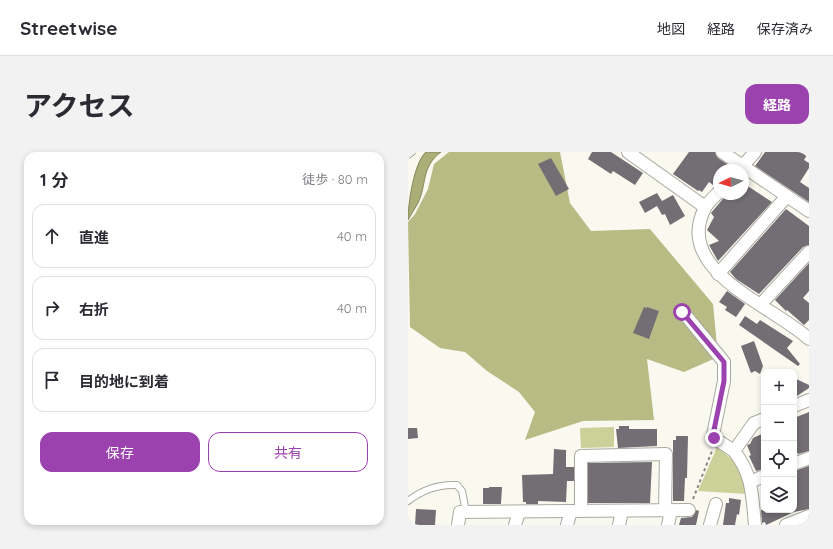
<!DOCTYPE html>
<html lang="ja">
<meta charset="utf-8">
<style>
body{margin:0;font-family:Quicksand,"Noto Sans JP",sans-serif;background:#f2f2f3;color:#2b2b33}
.controls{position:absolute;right:12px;bottom:12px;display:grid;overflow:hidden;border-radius:8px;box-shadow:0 2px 6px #0003}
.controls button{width:36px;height:36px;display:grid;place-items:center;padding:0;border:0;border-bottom:1px solid #e1e1e2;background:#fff;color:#2b2b33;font:20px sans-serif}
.compass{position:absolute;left:305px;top:12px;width:36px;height:36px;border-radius:50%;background:#fff;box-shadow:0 2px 6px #0003;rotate:265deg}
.stop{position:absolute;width:12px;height:12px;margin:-9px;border:3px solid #9b42ae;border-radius:50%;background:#fff}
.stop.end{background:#9b42ae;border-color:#fff;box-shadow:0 1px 4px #0008}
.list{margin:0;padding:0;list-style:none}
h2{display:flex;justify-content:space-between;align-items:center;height:52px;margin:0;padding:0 16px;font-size:17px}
h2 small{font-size:13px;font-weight:400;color:#7c7c81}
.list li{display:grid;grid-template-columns:26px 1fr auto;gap:12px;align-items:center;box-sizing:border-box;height:64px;margin:0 8px 8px;padding:0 8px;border:1px solid #e1e1e2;border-radius:12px}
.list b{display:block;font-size:15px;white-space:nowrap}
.list em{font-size:13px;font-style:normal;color:#7c7c81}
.actions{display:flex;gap:8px;padding:12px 16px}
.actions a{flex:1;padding:9px 0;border:1px solid #9b42ae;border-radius:12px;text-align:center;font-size:14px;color:#9b42ae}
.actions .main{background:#9b42ae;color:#fff}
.icon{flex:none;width:22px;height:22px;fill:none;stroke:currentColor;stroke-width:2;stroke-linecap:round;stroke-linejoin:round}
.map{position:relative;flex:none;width:401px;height:373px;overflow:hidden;border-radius:12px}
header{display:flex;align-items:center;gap:24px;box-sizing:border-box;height:56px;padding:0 20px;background:#fff;border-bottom:1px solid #e1e1e2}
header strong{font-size:19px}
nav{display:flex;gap:22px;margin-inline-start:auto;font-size:14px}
.intro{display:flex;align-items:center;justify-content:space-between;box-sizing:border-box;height:96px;padding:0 24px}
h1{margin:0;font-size:28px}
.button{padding:10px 18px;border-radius:12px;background:#9b42ae;color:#fff;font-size:14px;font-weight:700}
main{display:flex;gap:24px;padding:0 24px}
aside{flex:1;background:#fff;border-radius:12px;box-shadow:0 2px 6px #0003}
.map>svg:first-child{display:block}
</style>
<header>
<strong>Streetwise</strong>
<nav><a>地図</a><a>経路</a><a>保存済み</a></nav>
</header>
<div class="intro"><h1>アクセス</h1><a class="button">経路</a></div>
<main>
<aside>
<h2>1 分<small>徒歩 · 80 m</small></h2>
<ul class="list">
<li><svg class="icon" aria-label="ahead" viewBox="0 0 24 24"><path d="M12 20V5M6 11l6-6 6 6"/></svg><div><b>直進</b></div><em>40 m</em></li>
<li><svg class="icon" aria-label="right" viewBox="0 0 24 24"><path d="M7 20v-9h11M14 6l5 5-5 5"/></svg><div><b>右折</b></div><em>40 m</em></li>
<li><svg class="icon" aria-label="arrive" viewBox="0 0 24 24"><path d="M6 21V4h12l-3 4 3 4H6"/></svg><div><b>目的地に到着</b></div></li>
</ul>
<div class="actions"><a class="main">保存</a><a>共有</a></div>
</aside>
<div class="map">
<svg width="401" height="373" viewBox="0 0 401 373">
<rect width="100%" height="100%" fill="#f9f9f0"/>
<g fill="#ccd099">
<path d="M206,275V295L173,296L172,276Z"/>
<path d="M309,295L332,314L339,342L290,339Z"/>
</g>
<path fill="#b8bb83" d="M41,0H152L162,51L183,79L242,77L305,152L310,205L276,220L239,207L246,268L175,269L117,288L127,260L111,240L79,219L57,200L32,196L2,175L0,70L7,62L20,37L26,12Z"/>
<path fill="#abae77" stroke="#84865f" d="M18,0H33C13,15 19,32 10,51C7,57 3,62 0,68C0,52 6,10 18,0Z"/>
<g fill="#736d74">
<path d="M184,0H203L235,21L227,33L205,19L203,22L180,7Z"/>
<path d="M281,0H307L310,6L319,12L315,18H311V24L305,33L301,30L294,40L291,38L290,39L265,22Z"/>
<path d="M357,0H401L396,8L401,11V16L392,30L401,36V50L347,14Z"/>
<path d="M143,6L161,37L148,44L130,12Z"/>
<path d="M335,31L364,50L310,109L301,93L311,89L299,78L306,65L303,61L319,42H335Z"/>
<path d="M249,41L254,49L265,43L277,64L262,73L257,62L254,63L249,54L237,61L231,50Z"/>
<path d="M378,57L401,74V93L395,95L351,142L328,127L322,120Z"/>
<path d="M401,111V139L395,146L401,151V168L396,173L379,158L378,159L367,148Z"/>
<path d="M319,139L337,152L328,165L317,158L319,155L311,150Z"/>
<path d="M236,155L239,156V155L251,159L241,187L225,181Z"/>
<path d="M337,164L349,172L352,168L385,189L379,196L392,212L390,214L331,173Z"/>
<path d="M346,189L355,214L352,222L347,219L343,221L333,194Z"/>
<path d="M386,226L401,233V236L386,246Z"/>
<path d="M401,260V299L390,302L386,295V266Z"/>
<path d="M211,274H221V277H249V294L210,296L208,277H211Z"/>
<path d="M0,276H9L10,286L0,287Z"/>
<path d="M356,281V317L348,319L341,304L343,303L339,293L342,292L345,286Z"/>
<path d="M268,284H280L279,326H277L276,349H265V288H268Z"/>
<path d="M146,297L158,298V315H166V329H159L158,350L130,349V352H118V350H115L114,323L145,322Z"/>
<path d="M244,310L242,351H180V311Z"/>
<path d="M401,314V357L386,360L358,373L357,370L354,371L353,358H386V319Z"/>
<path d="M81,335H94L93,352H75V336H81Z"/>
<path d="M321,346L333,348L331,363L329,362L327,373H315L318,351H321Z"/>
<path d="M8,357L28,358L27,373H7Z"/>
<path d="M288,358L291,359L288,373H271L273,366L284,365Z"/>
</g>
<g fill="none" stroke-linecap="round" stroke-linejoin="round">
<defs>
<g id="service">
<path d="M0,3L4,0"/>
<path d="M0,349C14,338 31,332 49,333L54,339L58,360"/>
</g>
<g id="minor">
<path d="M220,0L297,55"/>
<path d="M314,0L401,59"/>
<path d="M331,18L347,0"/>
<path d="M311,40C307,44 300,50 297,56C264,119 366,154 401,187"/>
<path d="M310,122L379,44"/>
<path d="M353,152L401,100"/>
<path d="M275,160L316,210V229L305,283L306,286L326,299"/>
<path d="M386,254L401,248"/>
<path d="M386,312L401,306"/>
<path d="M342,330L356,324"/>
<path d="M173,359V304L258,302L257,359"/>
<path d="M50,373L52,360L281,358"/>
<path d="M107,373L111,360"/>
<path d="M159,373L163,359"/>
<path d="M211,373L214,359"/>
<path d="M260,373L263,359"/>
<path d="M302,373L308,352"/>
<path d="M347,373C344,344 345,323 326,299L346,271L356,267"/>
<path d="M378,373L401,364"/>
</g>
</defs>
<use href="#service" stroke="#a8a9a0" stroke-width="8"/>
<use href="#minor" stroke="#a8a9a0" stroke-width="14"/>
<path stroke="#898983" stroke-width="2" stroke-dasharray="3 3" stroke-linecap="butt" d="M285,347L304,299"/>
<use href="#service" stroke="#fff" stroke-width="6"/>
<use href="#minor" stroke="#fff" stroke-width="12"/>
</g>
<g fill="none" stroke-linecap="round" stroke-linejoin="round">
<path stroke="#9b42ae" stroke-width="5" d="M274,160L316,210V229L305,283L306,286"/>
</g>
</svg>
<div class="controls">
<button>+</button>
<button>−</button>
<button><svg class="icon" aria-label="locate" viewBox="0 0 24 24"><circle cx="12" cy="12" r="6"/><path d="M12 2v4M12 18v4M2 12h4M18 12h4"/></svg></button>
<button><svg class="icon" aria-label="layers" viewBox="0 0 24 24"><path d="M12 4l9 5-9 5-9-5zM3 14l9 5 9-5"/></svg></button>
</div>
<svg class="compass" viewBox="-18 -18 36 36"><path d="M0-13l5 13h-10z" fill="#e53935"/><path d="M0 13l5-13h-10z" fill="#7c7c81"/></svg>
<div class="stop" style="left:274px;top:160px"></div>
<div class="stop end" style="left:306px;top:286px"></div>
</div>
</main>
